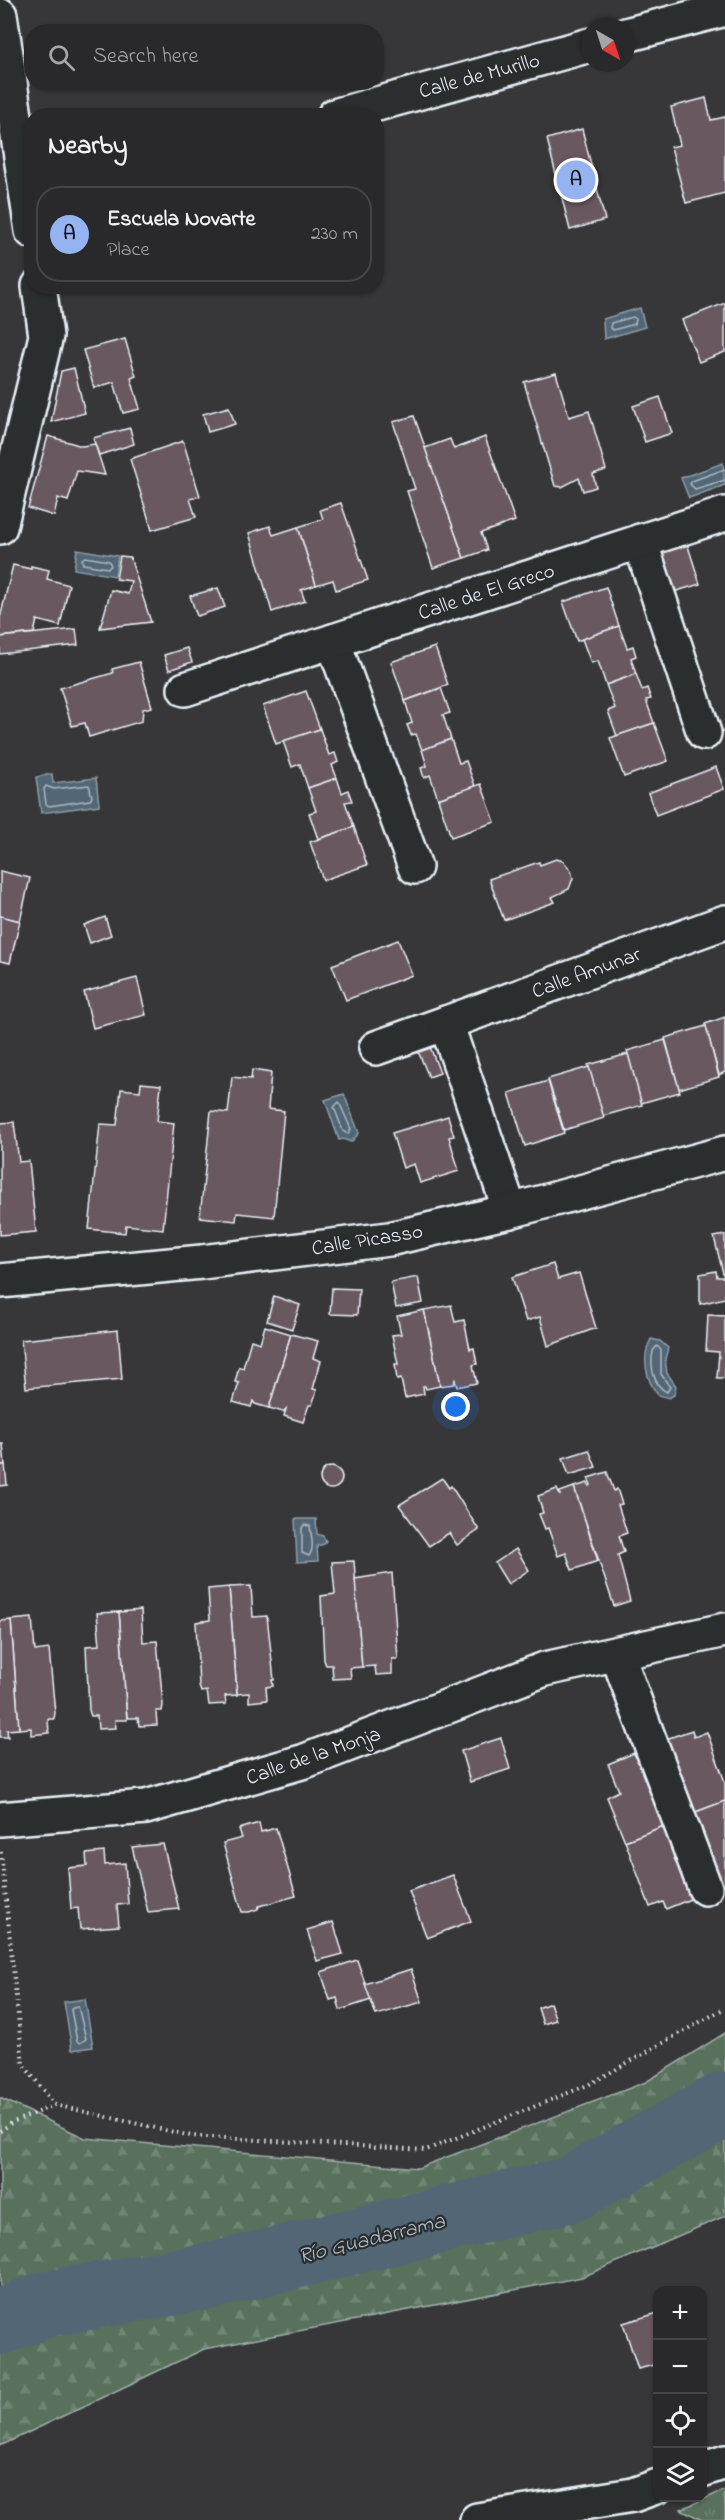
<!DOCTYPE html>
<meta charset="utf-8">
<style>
body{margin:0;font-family:"Indie Flower",sans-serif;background:#353436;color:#f1f3f6}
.controls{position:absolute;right:18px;bottom:18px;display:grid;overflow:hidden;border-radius:12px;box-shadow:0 2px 4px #0004}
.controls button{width:54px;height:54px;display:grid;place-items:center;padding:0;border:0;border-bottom:2px solid #454447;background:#29282a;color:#f1f3f6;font:30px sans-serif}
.compass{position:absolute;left:581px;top:18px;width:54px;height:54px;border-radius:50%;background:#29282a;box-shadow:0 2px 4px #0004;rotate:141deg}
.you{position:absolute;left:456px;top:1407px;width:21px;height:21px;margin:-15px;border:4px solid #fff;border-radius:50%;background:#1a73e8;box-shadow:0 0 0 9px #1a73e833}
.badge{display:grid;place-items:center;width:39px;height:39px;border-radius:50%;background:#95b2f1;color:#111;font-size:20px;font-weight:700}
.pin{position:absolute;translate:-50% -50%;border:3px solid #fff;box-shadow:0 2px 6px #0006}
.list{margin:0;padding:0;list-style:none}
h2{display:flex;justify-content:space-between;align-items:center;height:78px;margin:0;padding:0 24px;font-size:26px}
h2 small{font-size:20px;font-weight:400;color:#a5a6a8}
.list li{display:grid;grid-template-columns:39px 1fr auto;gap:18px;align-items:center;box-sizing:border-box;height:96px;margin:0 12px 12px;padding:0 12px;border:2px solid #454447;border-radius:24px}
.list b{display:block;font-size:22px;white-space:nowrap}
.list p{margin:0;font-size:20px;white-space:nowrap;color:#a5a6a8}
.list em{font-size:20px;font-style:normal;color:#a5a6a8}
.icon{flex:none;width:33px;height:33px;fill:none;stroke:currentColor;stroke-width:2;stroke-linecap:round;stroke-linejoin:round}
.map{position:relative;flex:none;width:725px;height:2520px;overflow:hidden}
.search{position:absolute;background:#29282a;box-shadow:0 2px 4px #0004;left:24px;top:24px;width:360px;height:66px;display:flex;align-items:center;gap:15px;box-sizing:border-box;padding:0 21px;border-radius:24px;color:#a5a6a8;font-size:22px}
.panel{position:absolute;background:#29282a;box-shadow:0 2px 4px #0004;left:24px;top:108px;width:360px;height:186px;border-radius:24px}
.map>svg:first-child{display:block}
</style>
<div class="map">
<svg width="725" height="2520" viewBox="0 0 725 2520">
<defs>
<pattern id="grass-tufts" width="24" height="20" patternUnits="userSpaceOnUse" patternTransform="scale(1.5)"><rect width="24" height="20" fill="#58705c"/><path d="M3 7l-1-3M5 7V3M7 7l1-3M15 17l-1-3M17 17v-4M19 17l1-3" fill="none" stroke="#708574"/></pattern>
<pattern id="forest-firs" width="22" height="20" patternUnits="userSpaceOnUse" patternTransform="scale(1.5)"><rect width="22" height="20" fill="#58705c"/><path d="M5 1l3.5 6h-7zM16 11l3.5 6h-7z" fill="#708574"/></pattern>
</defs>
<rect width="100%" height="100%" fill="#373638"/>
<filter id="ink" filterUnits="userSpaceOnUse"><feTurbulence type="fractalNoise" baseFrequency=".0167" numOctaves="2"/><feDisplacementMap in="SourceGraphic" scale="12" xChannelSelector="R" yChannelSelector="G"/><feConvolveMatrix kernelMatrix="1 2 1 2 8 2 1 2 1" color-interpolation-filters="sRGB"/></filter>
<g filter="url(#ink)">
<path fill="url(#grass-tufts)" stroke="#a0b0aa" stroke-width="1.5" d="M725,2490V2520H702L681,2509Z"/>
<path fill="url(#forest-firs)" stroke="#a0b0aa" stroke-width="1.5" d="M725,2033V2216L582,2277L204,2349L0,2446V2098L85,2138L418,2168L646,2082Z"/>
<g fill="#526675" stroke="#8e9ea9" stroke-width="1.5">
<path d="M640,308L645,327L604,339L603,319Z"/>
<path d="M723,463L725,485L689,498L681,478Z"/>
<path d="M77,549L118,556L115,576L74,569Z"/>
<path d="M52,774L53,783L96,778L99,805L41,813L36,777Z"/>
<path d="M344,1094L359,1133L351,1142L343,1139L339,1140L325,1100Z"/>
<path d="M651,1339L660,1341L668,1348L665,1359L667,1373L676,1386L674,1395L669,1398L658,1395C646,1380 641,1357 651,1339Z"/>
<path d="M295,1519H316L317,1534L323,1536L326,1541L324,1544L317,1546L318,1561L297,1562Z"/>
<path d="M85,1999L93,2047L72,2050L64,2002Z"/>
</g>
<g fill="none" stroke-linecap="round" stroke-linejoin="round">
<g stroke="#acb9c4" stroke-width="1.5">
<path d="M633,317L636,319L635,324L613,330L610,328L611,323Z"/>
<path d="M725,469L692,481L690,484L695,489L725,480"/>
<path d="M85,557L109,561L111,566L108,568L83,564L82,559Z"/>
<path d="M89,785L92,797L90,800L49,806L46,804L44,789L46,786L54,789Z"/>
<path d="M339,1102L351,1129L348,1134L343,1131L334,1107Z"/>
<path d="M657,1346L661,1350V1374L670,1387L667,1392C653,1386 650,1365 653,1351Z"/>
<path d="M304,1525L310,1526C311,1536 315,1548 309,1556L302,1553V1528Z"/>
<path d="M78,2006L86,2039L80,2043L77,2041L71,2010L73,2007Z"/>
</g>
<path stroke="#526675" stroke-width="66" d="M0,2322L46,2304L210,2276L571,2189L725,2104"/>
</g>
<g fill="#6a5961" stroke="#e8f1f8" stroke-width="1.5">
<path d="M706,98L711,120L725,117V193L686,203L671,147L680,145L671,107Z"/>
<path d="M582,129L605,220L570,230L547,139Z"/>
<path d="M725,303V352L699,362L682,320Z"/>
<path d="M125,339L136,376L131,378L140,409L123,413L114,382L94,388L83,350Z"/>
<path d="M74,368L85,413L51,422L61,371Z"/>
<path d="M556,373L569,417L589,411L606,470L593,474L596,487L583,491L579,478L562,487L555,486L524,382Z"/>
<path d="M660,397L672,433L645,442L633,406Z"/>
<path d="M229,407L235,424L208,432L203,414Z"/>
<path d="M414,416L464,558L433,568L407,491L415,489L393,422Z"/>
<path d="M130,428L134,444L99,455L93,438Z"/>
<path d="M48,436L82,446L95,444L105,475L77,471L68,501L58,498L54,516L28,508Z"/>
<path d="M485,437L515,521L481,533L487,550L464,558L425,448L450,439L454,449Z"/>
<path d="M183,441L200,496L190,499L196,517L152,530L130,459Z"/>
<path d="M341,503L368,580L336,590L333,580L316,585L298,527L323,519L320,510Z"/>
<path d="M270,526L273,535L298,527L316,585L301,590L305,601L272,612L249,533Z"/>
<path d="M687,543L700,584L670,593L657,552Z"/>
<path d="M120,556L130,557L151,622L100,628L111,590L128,594L131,581L116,579Z"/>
<path d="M13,565L31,569V566L49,570L47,579L69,585L60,626L37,620L34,633L0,637V618Z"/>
<path d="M606,587L619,626L577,641L563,602Z"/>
<path d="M218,588L225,607L197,616L190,596Z"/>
<path d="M619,626L627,648L633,646L636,656L631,658L636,674L606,685L598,661L591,663L582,639Z"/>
<path d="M76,629L78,645L0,654V637Z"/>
<path d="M435,647L448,685L405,701L391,662Z"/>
<path d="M187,648L192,662L169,670L164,655Z"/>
<path d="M139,662L152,707L143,709L142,721L89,737L85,723L72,726L60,688L113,673L112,669Z"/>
<path d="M636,674L642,690L647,688L651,699L646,700L654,723L617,736L608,711L615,708L606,685Z"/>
<path d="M441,688L450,713L443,715L451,739L422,750L416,734L411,735L407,725L412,723L405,701Z"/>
<path d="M306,691L320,729L276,744L263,706Z"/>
<path d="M654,723L668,761L624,777L610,738Z"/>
<path d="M320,729L329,755L335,753L338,762L332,765L337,778L308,788L300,764L292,767L283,741Z"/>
<path d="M451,739L459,763L466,761L475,786L438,799L430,775L424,778L421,768L427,766L422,750Z"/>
<path d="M716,767L724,789L656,815L648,793Z"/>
<path d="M337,778L342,793L348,790L352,801L345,802L354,827L318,839L309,813L316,811L308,788Z"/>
<path d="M481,784L495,822L451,837L438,799Z"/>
<path d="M354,827L367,865L323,880L310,842Z"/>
<path d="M556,859L563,861L571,870L573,878L569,889L552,897L555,902L504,920L489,879L539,862L540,865Z"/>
<path d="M0,871L30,878L20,921L0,916Z"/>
<path d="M0,916L20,921L10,963L0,961Z"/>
<path d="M105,917L111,935L90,943L84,925Z"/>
<path d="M398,940L412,975L346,1000L332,965Z"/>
<path d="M137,978L146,1015L93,1028L84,992Z"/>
<path d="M725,1017V1072L719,1075L705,1024Z"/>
<path d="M706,1026L719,1077L679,1089L665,1038Z"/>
<path d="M665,1040L680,1092L641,1103L627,1051Z"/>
<path d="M429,1044L440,1073L429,1077L417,1049Z"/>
<path d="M628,1054L642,1105L603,1116L588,1065Z"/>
<path d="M589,1067L604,1118L564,1130L548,1079Z"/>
<path d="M252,1070L271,1073L268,1109L284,1111L274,1217L237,1213L236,1221L200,1217L211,1111L228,1113L232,1077L251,1079Z"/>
<path d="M548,1081L564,1133L525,1146L509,1093Z"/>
<path d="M141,1083L161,1085L157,1121L174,1123L163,1229L126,1225L125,1233L89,1229L100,1124L117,1125L121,1089L140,1091Z"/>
<path d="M448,1116L454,1136L449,1137L459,1171L420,1183L414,1164L403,1168L392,1133Z"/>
<path d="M14,1122L19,1162L29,1161L36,1232L0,1235V1123Z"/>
<path d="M725,1235V1298L700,1304V1274L716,1271L717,1277H724L714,1237Z"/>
<path d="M553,1264L558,1279L579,1273L596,1328L548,1346L540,1317L526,1321L512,1277Z"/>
<path d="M418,1277L423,1303L396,1308L391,1282Z"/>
<path d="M332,1288L359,1289L357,1315L330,1314Z"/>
<path d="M274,1296L300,1305L292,1329L267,1321Z"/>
<path d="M451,1305L455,1322L464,1320L470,1349L474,1348L477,1364L473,1365L477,1383L457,1387L455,1380L454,1384L440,1386L424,1310Z"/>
<path d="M424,1310L440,1386L426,1389L425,1386H423L424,1394L405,1398L401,1379L397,1380L395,1364H398L392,1335L401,1334L397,1316Z"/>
<path d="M708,1315L725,1316V1378H717L719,1352L706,1351Z"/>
<path d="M265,1326L291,1334L269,1408L255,1404L253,1401L251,1407L233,1402L239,1383L235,1382L239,1367L243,1368L251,1340L260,1343Z"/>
<path d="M118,1330L122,1379L26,1388L21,1340Z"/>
<path d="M291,1334L318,1341L313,1358L321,1361L313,1389L317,1390L312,1405H309L303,1422L284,1416L286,1409L283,1412L269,1408Z"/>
<path d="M0,1444H3L5,1465H0Z"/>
<path d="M589,1450L596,1467L569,1475L563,1458Z"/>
<path d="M0,1465H5L7,1485L0,1486Z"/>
<circle cx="331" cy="1478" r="11"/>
<path d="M607,1472L614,1491L617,1489L622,1504L618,1505L627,1533L619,1536L624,1552L618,1555L630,1601L614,1606L574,1487L588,1483L589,1486L591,1485L588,1478Z"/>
<path d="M442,1478L449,1488L451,1486L479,1530L457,1545L449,1533L429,1546L399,1505Z"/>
<path d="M574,1487L598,1561L572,1570L566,1553L558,1556L548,1528L545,1529L539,1514L543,1513L538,1496L557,1489L560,1496V1492Z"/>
<path d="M516,1549L529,1570L508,1584L495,1563Z"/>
<path d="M354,1561L362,1667L350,1668L351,1678L333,1679L332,1665H326L324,1660L321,1596L335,1594L332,1562Z"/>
<path d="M392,1573L398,1659H392V1674L376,1675L375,1666L362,1667L355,1579Z"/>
<path d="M251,1586L253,1617L267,1616L274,1680H272L273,1686L266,1687L267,1700L249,1702V1693L237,1694L229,1587Z"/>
<path d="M229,1587L237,1695L225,1696L226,1704L209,1705L207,1691L201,1692L199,1686L196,1622L210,1620L208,1589Z"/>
<path d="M141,1610L143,1642L157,1641L163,1705L162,1711H156L157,1725L139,1726L138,1718H127L119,1612Z"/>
<path d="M119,1612L127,1720H115L116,1728L98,1729L97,1716H91L89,1710L86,1646L100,1645L97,1613Z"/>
<path d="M32,1618L35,1651L49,1649L55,1713L54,1719H48L49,1733L31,1735V1728L19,1729L11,1620Z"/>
<path d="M11,1620L19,1729L7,1730L8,1737H0V1621Z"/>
<path d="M692,1730L694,1737L707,1732L725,1782V1801L693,1813L666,1739Z"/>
<path d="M501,1738L510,1769L470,1782L461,1751Z"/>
<path d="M634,1753L664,1826L625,1841L607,1797L619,1791L608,1764Z"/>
<path d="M725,1801V1885L721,1887L693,1813Z"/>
<path d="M259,1823L261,1832L276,1828L296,1896L259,1906L258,1909L249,1912H242L223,1843L242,1838L239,1829Z"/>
<path d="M664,1826L693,1898L666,1909L663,1902L650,1907L625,1841Z"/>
<path d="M163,1844L179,1909L148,1912L132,1847Z"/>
<path d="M104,1852L105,1865L125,1863L128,1904L117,1905L119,1926L80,1929L78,1908L71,1909L68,1868L87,1866L86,1854Z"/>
<path d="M453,1875L471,1921L427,1938L409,1891Z"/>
<path d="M333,1922L343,1954L317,1961L307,1930Z"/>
<path d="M357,1960L371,2000L340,2010L337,1998L330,2000L321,1972Z"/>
<path d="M411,1969L422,2002L376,2015L365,1984Z"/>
<path d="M550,2003L556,2020L543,2024L538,2008Z"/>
<path d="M658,2313V2364L638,2369L623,2323Z"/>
</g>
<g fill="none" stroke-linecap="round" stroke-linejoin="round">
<defs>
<g id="minor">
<path d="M0,15L32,231"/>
<path d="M626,35L725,9"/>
<path d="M334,116L590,45"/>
<path d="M0,527L46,336L39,286"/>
<path d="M640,541L704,733"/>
<path d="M333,641L415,867"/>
<path d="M185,689L725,514"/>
<path d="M376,1048L446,1023"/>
<path d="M510,1211L446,1023L725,922"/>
<path d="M0,1281L202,1262L389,1239L510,1211L725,1153"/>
<path d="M617,1654L705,1888"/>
<path d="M0,1819L146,1807L305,1761L545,1669L725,1630"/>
<path d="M702,2470L725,2462"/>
<path d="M477,2520L633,2495L658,2486"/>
</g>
</defs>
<use href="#minor" stroke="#e8f1f8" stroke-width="38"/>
<g stroke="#e8f1f8" stroke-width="4" stroke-dasharray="1.5 4.5" stroke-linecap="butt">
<path d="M1,1852L23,2064L55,2105L191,2136L426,2150L588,2085L725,2008"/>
<path d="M0,2131L13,2122L55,2105"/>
</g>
<use href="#minor" stroke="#2a2d2e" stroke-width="33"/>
</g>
</g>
<g text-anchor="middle" stroke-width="4.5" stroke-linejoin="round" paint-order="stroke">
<g font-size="21" fill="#e8f1f8" stroke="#2a2d2e">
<text transform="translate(479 75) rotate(-15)" y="7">Calle de Murillo</text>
<text transform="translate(486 591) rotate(-18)" y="7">Calle de El Greco</text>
<text transform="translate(586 972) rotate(-20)" y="7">Calle Amunar</text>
<text transform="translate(367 1239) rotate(-9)" y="7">Calle Picasso</text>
<text transform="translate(313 1755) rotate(-19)" y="7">Calle de la Monja</text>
</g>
<g font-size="22" font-style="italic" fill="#acb9c4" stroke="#2a2d2e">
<text transform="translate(371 2237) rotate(-14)" y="8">Río Guadarrama</text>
</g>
</g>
</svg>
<div class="controls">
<button>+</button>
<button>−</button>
<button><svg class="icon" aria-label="locate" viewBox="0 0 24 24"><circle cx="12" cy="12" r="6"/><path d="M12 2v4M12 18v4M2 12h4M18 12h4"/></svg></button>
<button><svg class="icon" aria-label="layers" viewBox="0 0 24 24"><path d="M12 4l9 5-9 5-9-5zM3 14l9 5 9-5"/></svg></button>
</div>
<svg class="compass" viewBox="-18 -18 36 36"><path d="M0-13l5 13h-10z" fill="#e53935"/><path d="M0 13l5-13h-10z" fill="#a5a6a8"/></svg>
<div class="you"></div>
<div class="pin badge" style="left:576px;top:180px">A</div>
<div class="search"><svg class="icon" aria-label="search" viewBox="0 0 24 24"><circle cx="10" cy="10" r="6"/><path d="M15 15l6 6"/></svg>Search here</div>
<section class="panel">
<h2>Nearby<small></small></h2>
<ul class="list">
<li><span class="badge">A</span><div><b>Escuela Novarte</b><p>Place</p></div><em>230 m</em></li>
</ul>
</section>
</div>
